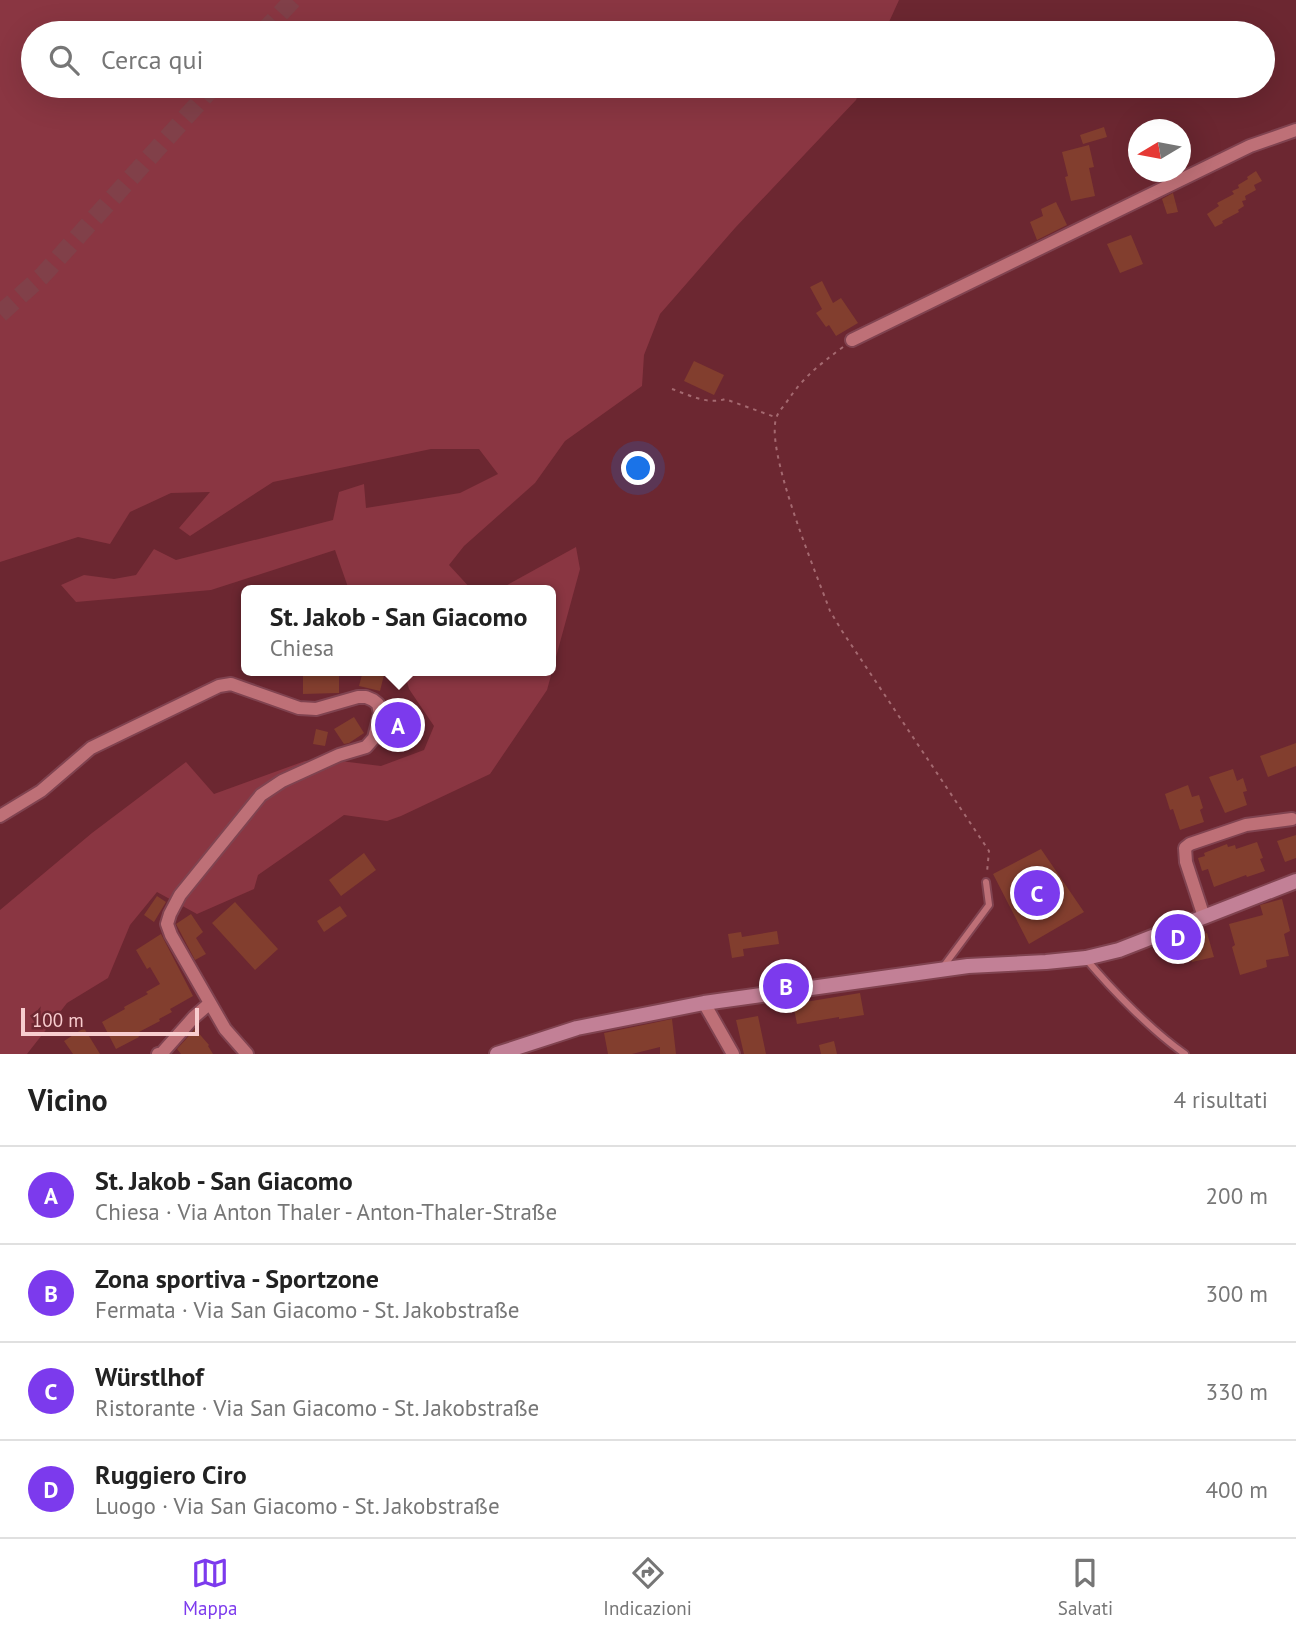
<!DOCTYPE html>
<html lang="it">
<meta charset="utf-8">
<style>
:root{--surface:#fff;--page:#f6f6f6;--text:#222;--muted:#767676;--line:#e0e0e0;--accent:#7c3aed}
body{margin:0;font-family:"PT Sans",sans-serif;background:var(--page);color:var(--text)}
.compass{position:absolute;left:1128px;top:119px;width:63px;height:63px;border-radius:50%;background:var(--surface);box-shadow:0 7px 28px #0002;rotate:260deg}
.scale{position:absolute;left:21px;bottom:18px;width:178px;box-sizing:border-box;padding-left:7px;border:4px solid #f8cdcf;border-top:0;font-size:19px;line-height:24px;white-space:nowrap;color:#f8cdcf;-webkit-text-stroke:5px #6c2731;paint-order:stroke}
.you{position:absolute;left:639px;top:469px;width:24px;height:24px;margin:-18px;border:5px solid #fff;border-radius:50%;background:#1a73e8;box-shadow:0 0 0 10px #1a73e833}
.badge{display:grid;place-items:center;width:46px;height:46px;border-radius:50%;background:var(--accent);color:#fff;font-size:23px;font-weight:700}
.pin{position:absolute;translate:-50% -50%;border:4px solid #fff;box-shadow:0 2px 7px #0006}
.popup{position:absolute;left:241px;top:585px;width:315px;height:91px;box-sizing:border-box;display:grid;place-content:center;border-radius:10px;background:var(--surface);filter:drop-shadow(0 2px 5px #0005);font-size:23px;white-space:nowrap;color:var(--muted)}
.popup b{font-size:26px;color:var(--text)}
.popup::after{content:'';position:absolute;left:50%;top:100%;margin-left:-14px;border:14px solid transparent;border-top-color:var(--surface)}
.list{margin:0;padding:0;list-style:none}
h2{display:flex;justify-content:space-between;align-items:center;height:91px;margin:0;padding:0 28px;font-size:30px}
h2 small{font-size:23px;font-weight:400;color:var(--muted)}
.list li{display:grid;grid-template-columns:46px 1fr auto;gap:21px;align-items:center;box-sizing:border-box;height:98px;padding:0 28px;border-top:2px solid var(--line)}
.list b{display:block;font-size:26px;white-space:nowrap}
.list p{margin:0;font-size:23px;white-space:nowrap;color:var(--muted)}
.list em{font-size:23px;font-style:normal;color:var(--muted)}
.icon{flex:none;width:38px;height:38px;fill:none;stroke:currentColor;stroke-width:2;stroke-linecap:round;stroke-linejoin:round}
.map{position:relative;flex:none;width:1296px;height:1054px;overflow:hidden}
.search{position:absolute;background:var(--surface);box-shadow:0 7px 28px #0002;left:21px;right:21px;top:21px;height:77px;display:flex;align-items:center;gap:18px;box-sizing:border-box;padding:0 24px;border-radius:38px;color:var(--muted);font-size:26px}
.sheet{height:483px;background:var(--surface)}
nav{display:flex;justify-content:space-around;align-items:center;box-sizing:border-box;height:98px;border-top:2px solid var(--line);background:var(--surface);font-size:19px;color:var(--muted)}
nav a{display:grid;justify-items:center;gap:4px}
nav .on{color:var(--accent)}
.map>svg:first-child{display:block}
</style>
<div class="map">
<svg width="1296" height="1054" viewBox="0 0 1296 1054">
<rect width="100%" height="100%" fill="#6c2731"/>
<path fill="#8a3642" d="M0,0H899L884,33H33V86H862L856,100L735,228L660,314L644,355L642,386L565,441L535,483L464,546L449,565L472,590H349L335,550L211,590L76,602L61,585L84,575L114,579L136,575L154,549L176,560L333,520L339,492L364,484L366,508L460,493L498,474L479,449H431L273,482L190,536L179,528L210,492L171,493L130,512L110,544L78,537L0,562Z
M576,547L580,569L547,690L490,774L401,816L387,821L344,815L258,875L254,889L197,914L157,892L130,925L108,978L67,1003L27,1054H0V910L92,833L186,762L214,794L305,761L324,759L381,766L424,750L434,726L409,689L404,671H550V590H498Z"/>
<path fill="#823e2e" d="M1104,127L1107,137L1083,144L1080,135Z
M1089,145L1094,167L1089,168L1095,196L1071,201L1065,177L1068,176L1062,152Z
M1256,171L1262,181L1254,185L1256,190L1245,196L1246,200L1242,201L1244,206L1238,210L1239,212L1222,221L1223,223L1215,227L1207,214L1219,206L1217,203L1234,194L1232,191L1239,188L1238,185L1248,179L1247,177Z
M1173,193L1178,212L1167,214L1162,199Z
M1056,202L1067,225L1037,240L1030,222L1043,216L1041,209Z
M1131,235L1143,264L1120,273L1107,244Z
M822,281L833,303L841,298L858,323L836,336L829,325L826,327L816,313L822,309L810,287Z
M694,361L724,375L714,395L684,381Z
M303,671H339V693L303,694Z
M363,671H385L380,691L359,686Z
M394,706L403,708L415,734L396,744L392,735L388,737L385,730L388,724V710Z
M354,717L364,733L349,743L344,744L334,729Z
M316,729L328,732L325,746L313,744Z
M1296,743V766L1268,777L1260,756Z
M1233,769L1237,781L1243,778L1247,791L1243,792L1247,805L1225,813L1209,777Z
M1188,785L1192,797L1199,795L1203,808L1200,810L1204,822L1180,830L1173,809L1170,810L1165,794Z
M1296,835V858L1285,862L1277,841Z
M1257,842L1263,858L1260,859L1265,871L1247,877L1246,875L1214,887L1208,869L1202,871L1198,858L1205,856L1204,853L1227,844L1228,847L1235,845L1236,849Z
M1041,849L1084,912L1029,944L993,874Z
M364,853L376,870L341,896L329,880Z
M157,896L166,902L154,922L144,915Z
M1282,899L1290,931L1284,934L1289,956L1266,960L1267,967L1240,975L1232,947L1235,945L1229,924L1263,915L1260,905Z
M235,902L278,949L255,970L212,923Z
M340,906L347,916L324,932L317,921Z
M191,914L203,932L196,938L206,954L195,960L176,924Z
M777,931L779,944L743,949L744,956L732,958L728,934L741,932L742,937Z
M1207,933L1214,957L1192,962L1185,939Z
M161,934L193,996L170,1009L172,1012L159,1019L160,1021L137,1033L139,1037L116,1049L102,1022L125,1009L124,1007L148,994L146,992L160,984L150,967L147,969L136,950Z
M860,993L864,1015L839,1019V1017L797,1024L793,1004Z
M758,1016L766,1054H744L736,1020Z
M672,1019L676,1054H660V1047L632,1054H608L604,1033Z
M84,1028L100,1054H73L64,1041Z
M195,1029L209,1045L208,1046L213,1054H181L177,1049Z
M834,1041L837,1054H821L819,1045Z"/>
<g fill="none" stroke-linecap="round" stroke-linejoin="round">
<path stroke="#814049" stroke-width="18" stroke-dasharray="18 9" stroke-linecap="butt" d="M262,33L293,0
M0,314L42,276L214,86"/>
<g stroke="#804350" stroke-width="10">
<path id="lane" d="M1086,959C1112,990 1152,1031 1185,1054
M943,967L989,905L986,882"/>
</g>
<g stroke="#804350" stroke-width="16">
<path id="street" d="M852,340L1250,146L1296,130
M0,816L41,791L91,748L219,686L231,684L299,708L316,709L358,697H366L373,700L378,704L380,714L374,738L366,747L339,755L282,781L261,795L180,895L170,914L167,924L171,935L225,1029L247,1054
M1204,917L1186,862L1185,848L1190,844L1246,825L1292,819
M704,1003L733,1054
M158,1054L162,1053L194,1017L210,1003"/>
</g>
<g stroke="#804350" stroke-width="18">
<path id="secondary" d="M497,1054L577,1028L704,1003L968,966L1046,962L1086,958L1119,950L1296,881"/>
</g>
<path stroke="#a46970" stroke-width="2" stroke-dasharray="3.5 5" stroke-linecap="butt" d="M843,347C819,365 803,377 786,403C783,407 779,411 777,416C763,447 817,575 830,611L842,631L989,851L987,872
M672,389C689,395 708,405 725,399L775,417"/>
<use href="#lane" stroke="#be7077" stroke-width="6"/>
<use href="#street" stroke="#be7077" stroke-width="12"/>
<use href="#secondary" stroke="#c28096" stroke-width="14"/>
</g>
</svg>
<svg class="compass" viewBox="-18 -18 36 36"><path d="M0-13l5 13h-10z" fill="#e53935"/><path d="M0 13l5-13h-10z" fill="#767676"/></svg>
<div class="scale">100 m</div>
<div class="you"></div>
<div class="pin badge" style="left:398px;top:725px">A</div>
<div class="popup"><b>St. Jakob - San Giacomo</b>Chiesa</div>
<div class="pin badge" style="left:786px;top:986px">B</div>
<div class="pin badge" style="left:1037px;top:893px">C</div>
<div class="pin badge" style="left:1178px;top:937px">D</div>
<div class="search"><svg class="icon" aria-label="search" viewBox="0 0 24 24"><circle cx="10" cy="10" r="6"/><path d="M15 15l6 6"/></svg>Cerca qui</div>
</div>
<section class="sheet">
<h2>Vicino<small>4 risultati</small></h2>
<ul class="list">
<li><span class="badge">A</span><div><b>St. Jakob - San Giacomo</b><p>Chiesa · Via Anton Thaler - Anton-Thaler-Straße</p></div><em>200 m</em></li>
<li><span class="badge">B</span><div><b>Zona sportiva - Sportzone</b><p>Fermata · Via San Giacomo - St. Jakobstraße</p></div><em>300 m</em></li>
<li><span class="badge">C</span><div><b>Würstlhof</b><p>Ristorante · Via San Giacomo - St. Jakobstraße</p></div><em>330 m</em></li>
<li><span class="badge">D</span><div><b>Ruggiero Ciro</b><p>Luogo · Via San Giacomo - St. Jakobstraße</p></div><em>400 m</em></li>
</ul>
</section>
<nav>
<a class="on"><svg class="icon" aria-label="map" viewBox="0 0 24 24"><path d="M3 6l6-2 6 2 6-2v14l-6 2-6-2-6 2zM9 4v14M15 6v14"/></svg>Mappa</a>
<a><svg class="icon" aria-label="directions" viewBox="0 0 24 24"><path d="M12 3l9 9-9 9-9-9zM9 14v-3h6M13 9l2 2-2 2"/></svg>Indicazioni</a>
<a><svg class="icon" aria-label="saved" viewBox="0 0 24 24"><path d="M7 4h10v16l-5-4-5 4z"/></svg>Salvati</a>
</nav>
